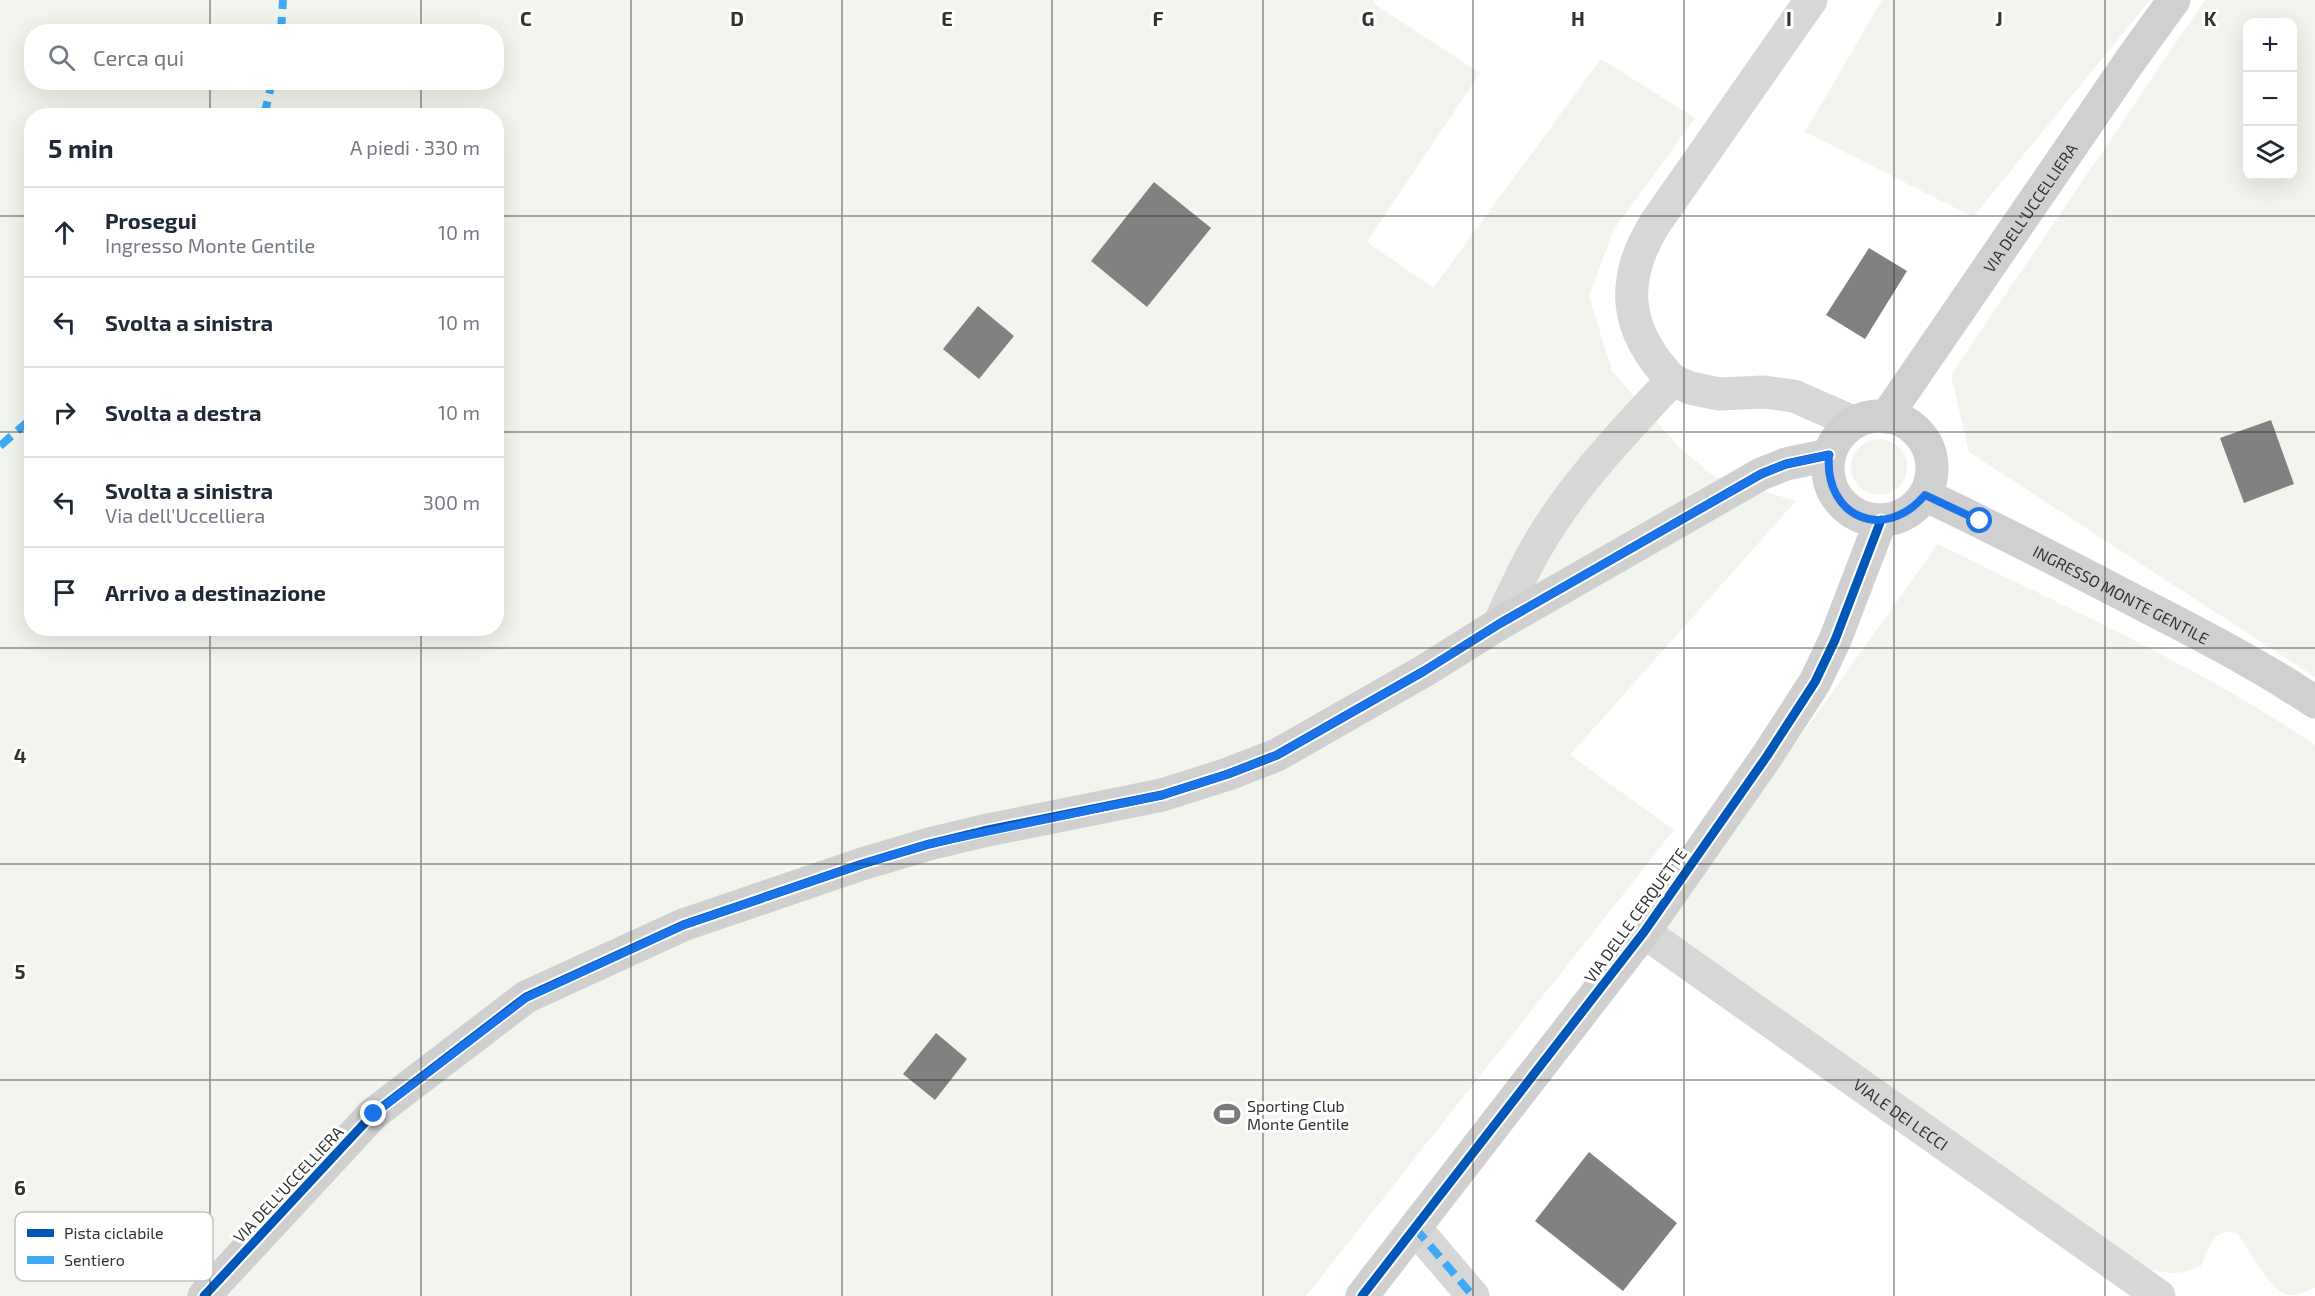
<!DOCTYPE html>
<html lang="it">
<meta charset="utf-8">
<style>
:root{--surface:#fff;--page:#f6f6f7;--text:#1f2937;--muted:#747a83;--line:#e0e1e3}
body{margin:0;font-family:"Exo 2",sans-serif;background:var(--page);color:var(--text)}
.controls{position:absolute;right:18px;top:18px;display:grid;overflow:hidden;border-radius:12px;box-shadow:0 6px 24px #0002}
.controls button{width:54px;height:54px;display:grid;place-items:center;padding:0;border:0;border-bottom:2px solid var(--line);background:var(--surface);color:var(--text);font:30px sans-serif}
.stop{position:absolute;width:18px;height:18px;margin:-14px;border:4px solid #1a73e8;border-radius:50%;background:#fff}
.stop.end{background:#1a73e8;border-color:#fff;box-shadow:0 2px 6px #0008}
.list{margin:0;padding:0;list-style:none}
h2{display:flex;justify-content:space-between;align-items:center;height:78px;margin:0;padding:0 24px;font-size:26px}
h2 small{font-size:20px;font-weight:400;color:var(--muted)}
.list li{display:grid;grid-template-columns:39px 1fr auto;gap:18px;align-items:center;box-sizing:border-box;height:90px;padding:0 24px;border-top:2px solid var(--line)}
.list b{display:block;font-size:22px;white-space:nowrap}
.list p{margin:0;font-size:20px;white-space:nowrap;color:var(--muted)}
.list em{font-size:20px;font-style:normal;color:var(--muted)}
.icon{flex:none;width:33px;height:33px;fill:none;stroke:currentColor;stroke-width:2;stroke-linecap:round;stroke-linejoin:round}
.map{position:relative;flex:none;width:2315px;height:1296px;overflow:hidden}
.search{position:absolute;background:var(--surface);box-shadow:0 6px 24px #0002;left:24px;top:24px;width:480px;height:66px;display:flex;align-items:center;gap:15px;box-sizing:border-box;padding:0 21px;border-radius:24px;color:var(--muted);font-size:22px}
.panel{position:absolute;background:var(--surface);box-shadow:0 6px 24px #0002;left:24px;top:108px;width:480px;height:528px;border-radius:24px}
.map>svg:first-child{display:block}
</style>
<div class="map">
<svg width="2315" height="1296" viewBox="0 0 2315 1296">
<rect width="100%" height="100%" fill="#fff"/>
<path fill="#f1f5ed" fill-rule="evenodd" d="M0,0H1373L1377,6L1480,73L1367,242L1433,288L1601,59L1695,118L1613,231L1589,296L1612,371L1680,448L1715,477L1796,501L1570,755L1674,830L1306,1296H0ZM32,32H496V82H32ZM32,116H496V628H32Z
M1882,0H2150L1973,217L1805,132Z
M2205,0H2315V677L1969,452L1951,375ZM2248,22H2292V176H2248ZM2271,420L2294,484L2244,503Z
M1851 467a28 28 0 1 1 56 0a28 28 0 1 1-56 0Z
M1938,544C2065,607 2197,665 2315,745V1288C2307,1291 2297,1296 2288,1295C2270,1290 2248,1250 2238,1234C2214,1225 2209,1248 2201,1266C2178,1277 2165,1273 2140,1267L1663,929Z"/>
<path fill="#818181" d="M1154,182L1211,228L1147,307L1091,261Z
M1869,248L1907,271L1865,339L1826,315Z
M978,306L1014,336L979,379L943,349Z
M2271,420L2294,484L2244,503L2220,438Z
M936,1033L967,1059L935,1100L903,1074Z
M1589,1152L1677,1223L1623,1291L1535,1221Z"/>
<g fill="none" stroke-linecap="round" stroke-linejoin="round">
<g stroke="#d7d7d7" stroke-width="33">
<path d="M1672,380L1690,388L1719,394L1764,392L1794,396L1853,422"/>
<path d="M1499,624C1511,598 1523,570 1538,545C1574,483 1624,432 1672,380C1624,330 1619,280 1656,222L1811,0"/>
<path id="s1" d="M1644,932L2159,1296"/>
<path d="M1415,1228L1473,1296"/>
</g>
<g stroke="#d0d0d0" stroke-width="33">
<circle cx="1880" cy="468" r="52"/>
<path id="s2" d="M1886,417L2132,58L2174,0"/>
<path id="s3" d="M1925,495C1990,526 2053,558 2116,591C2184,626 2252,660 2315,702"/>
<path d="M204,1296L373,1114L526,997L683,925L862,864L929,844L983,831L1162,795L1228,774L1277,755L1424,671L1499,624L1761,474L1786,464L1829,455"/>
<path d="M1362,1296L1644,932L1767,756L1815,682L1835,640L1881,520"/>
</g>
<path stroke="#3fa9f5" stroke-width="8" stroke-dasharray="15 8" stroke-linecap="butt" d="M281,32L283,0
M264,116L272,82
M0,446L32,418
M1415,1228L1473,1296"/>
<g stroke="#fff" stroke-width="13">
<path id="cycleway" d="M204,1296L373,1114L526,997L683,925L862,864L929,844L983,831L1162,795L1228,774L1277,755L1424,671L1499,624L1761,474L1786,464L1829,455
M1362,1296L1644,932L1767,756L1815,682L1835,640L1881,520"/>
</g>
<use href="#cycleway" stroke="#0057b8" stroke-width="9"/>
</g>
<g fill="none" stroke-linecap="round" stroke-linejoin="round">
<path stroke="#1a73e8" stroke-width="8" d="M374,1114L526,998L684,925L862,864L929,844L1162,795L1228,774L1277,755L1424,671L1499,624L1761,474L1786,464L1829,455C1824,517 1884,543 1925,495L1980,521"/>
</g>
<path fill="none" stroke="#333" stroke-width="1.5" stroke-opacity="0.55" d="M210,0V32M421,0V32M631,0V1296M842,0V1296M1052,0V1296M1263,0V1296M1473,0V1296M1684,0V1296M1894,0V1296M2105,0V1296M210,82V116M421,82V116M0,216H32M496,216H2315M0,432H32M496,432H2315M210,628V1296M421,628V1296M0,648H2315M0,864H2315M0,1080H2315"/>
<defs>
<g id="stadium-bare" transform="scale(2.07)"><path d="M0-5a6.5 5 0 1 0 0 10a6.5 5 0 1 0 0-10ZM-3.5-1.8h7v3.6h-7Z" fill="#7a7a7a" stroke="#fff" stroke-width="2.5" paint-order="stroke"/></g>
</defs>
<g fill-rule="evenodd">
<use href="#stadium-bare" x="1227" y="1114"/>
</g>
<g text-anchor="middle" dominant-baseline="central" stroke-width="6" stroke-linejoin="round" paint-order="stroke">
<g font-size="16" fill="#333" stroke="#fff">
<text stroke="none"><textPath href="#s2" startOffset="254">VIA DELL'UCCELLIERA</textPath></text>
<text stroke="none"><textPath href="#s3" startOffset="220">INGRESSO MONTE GENTILE</textPath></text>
<text transform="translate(1635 915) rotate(-54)">VIA DELLE CERQUETTE</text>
<text stroke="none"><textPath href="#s1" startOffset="315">VIALE DEI LECCI</textPath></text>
<text transform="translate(288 1184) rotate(-47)">VIA DELL'UCCELLIERA</text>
</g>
<g font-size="16" fill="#333" stroke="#fff" text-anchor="start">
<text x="1247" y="1105">Sporting Club<tspan x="1247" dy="18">Monte Gentile</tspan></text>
</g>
</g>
<rect x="15" y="1212" width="198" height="69" rx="9" fill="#fff" stroke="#c2c2c2" stroke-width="1.5"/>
<rect x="27" y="1229" width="27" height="8" fill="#0057b8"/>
<rect x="27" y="1256" width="27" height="8" fill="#3fa9f5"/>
<g font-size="16" fill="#333">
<text x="64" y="1239">Pista ciclabile</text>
<text x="64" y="1266">Sentiero</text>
</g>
<g font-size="20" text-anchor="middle" font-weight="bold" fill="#333" stroke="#fff" stroke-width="6" stroke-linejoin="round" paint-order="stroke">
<text x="526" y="26">C</text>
<text x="737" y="26">D</text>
<text x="947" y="26">E</text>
<text x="1158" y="26">F</text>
<text x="1368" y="26">G</text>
<text x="1578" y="26">H</text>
<text x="1789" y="26">I</text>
<text x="1999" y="26">J</text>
<text x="2210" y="26">K</text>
<text x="20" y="763">4</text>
<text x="20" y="979">5</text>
<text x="20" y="1195">6</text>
</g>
</svg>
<div class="controls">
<button>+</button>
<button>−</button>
<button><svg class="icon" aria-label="layers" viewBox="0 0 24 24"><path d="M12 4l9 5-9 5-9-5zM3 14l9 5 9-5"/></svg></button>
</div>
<div class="stop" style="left:1980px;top:521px"></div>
<div class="stop end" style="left:374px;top:1114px"></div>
<div class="search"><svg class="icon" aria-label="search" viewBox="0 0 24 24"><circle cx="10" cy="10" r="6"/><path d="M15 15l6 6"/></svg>Cerca qui</div>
<section class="panel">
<h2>5 min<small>A piedi · 330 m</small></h2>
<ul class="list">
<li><svg class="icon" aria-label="ahead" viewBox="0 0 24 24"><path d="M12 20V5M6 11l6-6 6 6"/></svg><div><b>Prosegui</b><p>Ingresso Monte Gentile</p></div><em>10 m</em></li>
<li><svg class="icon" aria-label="left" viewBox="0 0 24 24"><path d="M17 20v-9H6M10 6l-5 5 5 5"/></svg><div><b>Svolta a sinistra</b></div><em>10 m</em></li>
<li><svg class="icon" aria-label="right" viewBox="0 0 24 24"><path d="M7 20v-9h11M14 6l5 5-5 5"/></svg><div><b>Svolta a destra</b></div><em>10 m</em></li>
<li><svg class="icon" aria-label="left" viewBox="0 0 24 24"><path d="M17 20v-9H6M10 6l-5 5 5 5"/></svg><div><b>Svolta a sinistra</b><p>Via dell'Uccelliera</p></div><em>300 m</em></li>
<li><svg class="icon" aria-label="arrive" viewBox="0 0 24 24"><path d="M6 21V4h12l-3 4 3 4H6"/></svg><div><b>Arrivo a destinazione</b></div></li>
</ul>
</section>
</div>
